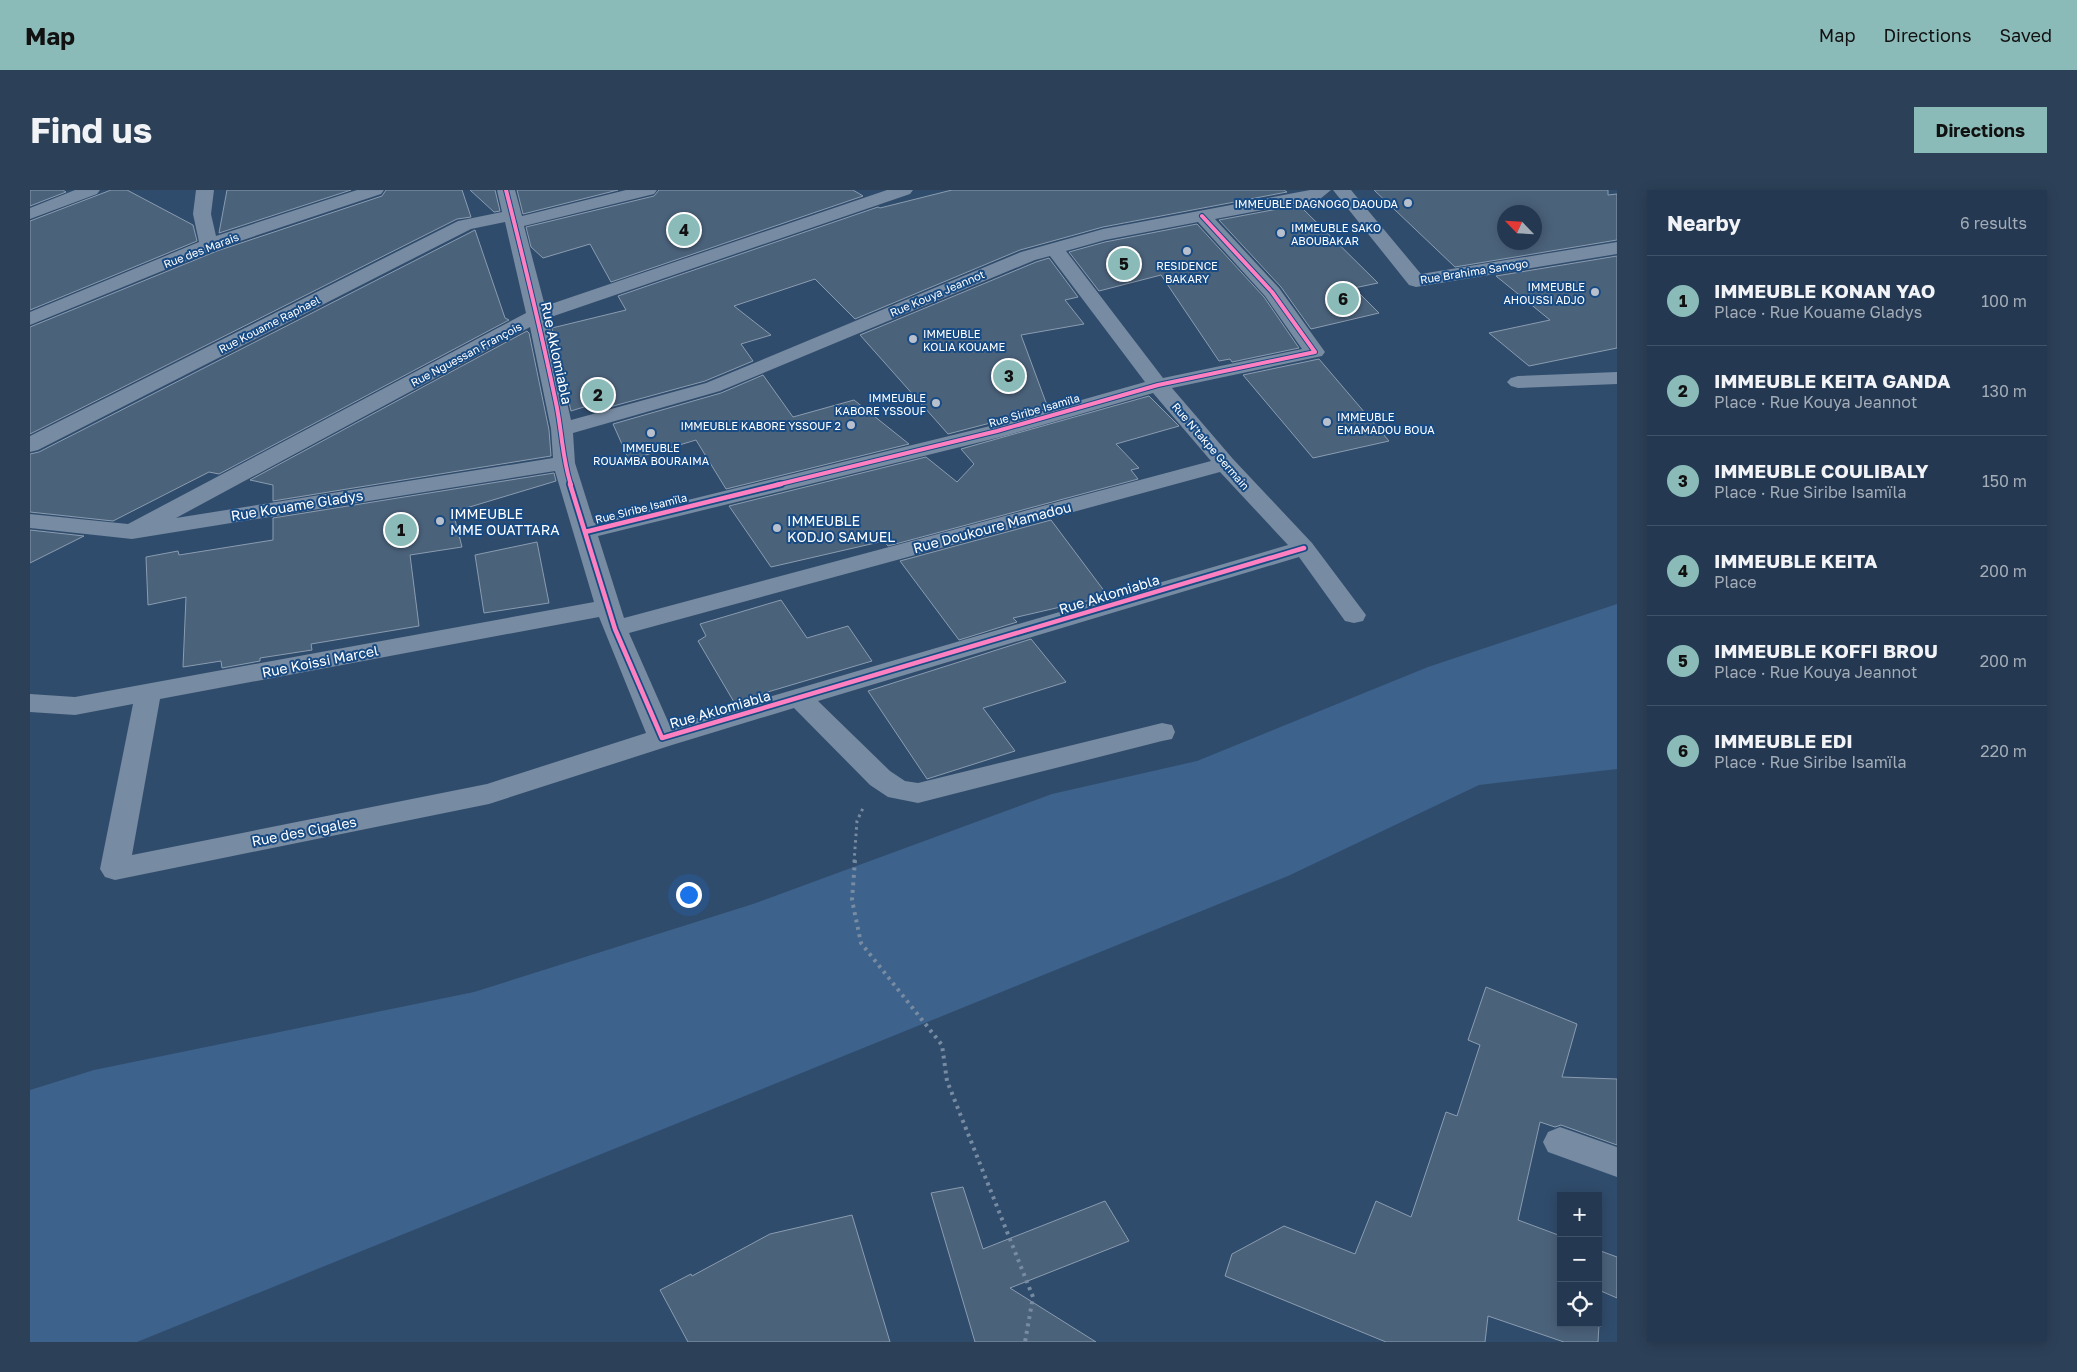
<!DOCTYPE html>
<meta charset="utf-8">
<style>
:root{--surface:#243951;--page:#2c4058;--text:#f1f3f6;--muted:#a3acb7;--line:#415368;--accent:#8bbbb9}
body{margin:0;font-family:"Golos Text",sans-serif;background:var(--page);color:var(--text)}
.controls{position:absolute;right:15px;bottom:15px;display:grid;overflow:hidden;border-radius:0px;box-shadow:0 2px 12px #0003}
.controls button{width:45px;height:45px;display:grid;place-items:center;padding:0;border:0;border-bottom:1px solid var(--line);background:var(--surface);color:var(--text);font:25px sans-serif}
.compass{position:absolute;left:1467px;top:15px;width:45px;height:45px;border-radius:50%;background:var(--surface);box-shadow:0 2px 12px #0003;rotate:295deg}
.you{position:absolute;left:658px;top:704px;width:18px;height:18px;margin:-12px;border:4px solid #fff;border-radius:50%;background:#1a73e8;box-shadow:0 0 0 8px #1a73e833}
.badge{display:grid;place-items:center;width:32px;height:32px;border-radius:50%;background:var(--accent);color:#111;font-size:16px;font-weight:700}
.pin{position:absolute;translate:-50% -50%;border:2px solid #fff;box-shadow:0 1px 5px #0006}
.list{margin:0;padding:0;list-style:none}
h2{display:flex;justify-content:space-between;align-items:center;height:65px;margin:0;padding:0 20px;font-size:21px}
h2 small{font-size:16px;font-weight:400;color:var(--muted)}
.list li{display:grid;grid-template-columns:32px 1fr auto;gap:15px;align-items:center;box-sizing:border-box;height:90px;padding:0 20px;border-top:1px solid var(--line)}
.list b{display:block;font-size:19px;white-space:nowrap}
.list p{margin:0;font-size:16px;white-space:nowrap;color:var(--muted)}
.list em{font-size:16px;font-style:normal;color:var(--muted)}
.icon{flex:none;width:28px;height:28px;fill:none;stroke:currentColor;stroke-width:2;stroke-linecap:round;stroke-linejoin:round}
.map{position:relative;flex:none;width:1587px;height:1152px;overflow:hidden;border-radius:0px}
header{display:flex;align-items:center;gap:30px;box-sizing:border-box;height:70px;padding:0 25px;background:var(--accent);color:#111}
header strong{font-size:24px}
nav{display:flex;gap:28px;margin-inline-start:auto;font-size:18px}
.intro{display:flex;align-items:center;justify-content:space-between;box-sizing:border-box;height:120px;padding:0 30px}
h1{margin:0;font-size:35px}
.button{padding:12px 22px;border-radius:0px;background:var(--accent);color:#111;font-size:18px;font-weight:700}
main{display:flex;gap:30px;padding:0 30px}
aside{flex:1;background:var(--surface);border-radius:0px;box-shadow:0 2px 12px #0003}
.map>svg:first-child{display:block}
</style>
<header>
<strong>Map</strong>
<nav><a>Map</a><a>Directions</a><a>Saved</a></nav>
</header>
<div class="intro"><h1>Find us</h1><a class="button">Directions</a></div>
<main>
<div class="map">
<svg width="1587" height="1152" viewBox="0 0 1587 1152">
<rect width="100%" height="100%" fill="#304c6c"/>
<path fill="#3d628b" d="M1587,414V579L1449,595L1258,686L107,1152H0V900L64,880L444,802L723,714L1022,604L1167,571L1398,477Z"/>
<path fill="#4b627b" stroke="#8a9cb0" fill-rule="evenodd" d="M0,0H33L36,2L0,16Z
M81,0H97L163,35L167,51L0,120V31Z
M197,0H321L189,43Z
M356,0H432L441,27L427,29L0,244V137L187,61L352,6Z
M440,0H465L470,21L464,22Z
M487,0H588L493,24Z
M629,0H823L833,6L581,92L560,54L513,68L501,57L496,37L624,6Z
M922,0H1254L1257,2L1073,37L990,60L825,129L785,89L704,116L741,145L711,154L723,171L675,191L576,218L573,211L541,221L522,138L596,120L588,106L848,17L850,18Z
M1344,0H1578V5L1587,4V50L1425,77ZM1474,22H1504V52H1474Z
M1269,15L1348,93L1324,98L1349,123L1281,139L1251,97L1189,30Z
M1167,34L1234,107L1269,158L1202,172L1200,169L1189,171L1131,85L1069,101L1039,62L1075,52Z
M445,40L475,128L479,130L189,284L179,282L83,331L0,322V264L9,262Z
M1587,66V158L1499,176L1459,143L1520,130L1466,86Z
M1019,68L1048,107L1035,110L1054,134L991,145L1018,218L918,244L830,145L1006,72Z
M497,141L499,143L519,240L521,266L243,311V295L220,290Z
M1289,169L1359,251L1283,268L1213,185Z
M733,185L763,227L824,210L879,254L696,299L666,250L599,270L583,234L691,203Z
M1119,206L1149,236L1086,254L1109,278L1101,280L1108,289L858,356L854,351L741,377L699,316L896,267L927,292L944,274L931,259Z
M524,283L526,291L423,322L432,357L380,365L389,436L281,454L282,460L230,468V471L192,478L191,471L153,477L156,407L118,415L116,367L148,361L149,365L243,350V328Z
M1021,330L1078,406L983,428L987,432L929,450L870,371Z
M0,340L54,346L0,373Z
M507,352L519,413L454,423L445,365Z
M751,410L777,448L818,436L842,471L704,512L668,451L676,446L670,434Z
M1001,449L1036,492L953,518L985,561L897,589L838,501Z
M1456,797L1547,834L1532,887L1587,889V955L1531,935L1525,937L1510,932L1488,1030L1531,1046V1133H1568V1060L1587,1067V1108L1571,1101L1568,1152H1534L1458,1126L1455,1152H1356L1195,1086L1202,1064L1254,1036L1325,1064L1346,1011L1381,1027L1416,922L1427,926L1450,855L1438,850Z
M933,997L953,1059L1075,1011L1099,1051L980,1098L1066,1152H945L901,1003Z
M822,1025L860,1152H658L630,1100L661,1084L662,1086L740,1044Z"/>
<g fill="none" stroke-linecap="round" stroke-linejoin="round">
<path stroke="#778ba2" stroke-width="3" stroke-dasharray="2.5 4" stroke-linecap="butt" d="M824,672L827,631L833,618"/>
<path stroke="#778ba2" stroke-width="4" stroke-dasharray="3 4.5" stroke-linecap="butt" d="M825,670L822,710L831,753L912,855L917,891L1003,1107L995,1152"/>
<path fill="#778ba2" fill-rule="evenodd" d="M45,0H70L67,4L0,29V18Z
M166,0H184L181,24L186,46L327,0H354L351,4L186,59L0,135V122L169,52L163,24Z
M467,0H485L492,26L596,0H627L624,4L494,36L515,116L857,0H883L880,4L518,128L541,230L676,193L991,62L1073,39L1280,0H1301L1290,9L1185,29L1249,98L1295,162L1292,166L1142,198L1203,269L1282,353L1336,425L1333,431L1324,433L1315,431L1269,367L788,511L860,581L875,591L888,593L1132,533L1142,535L1145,542L1142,549L1132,551L888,613L858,607L840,595L764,518L642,555L459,614L85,690L75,687L70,679L103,514L45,525L0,522V504L45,507L564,412L525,281L102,349L0,338V324L98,334L496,123L475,32L441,39L8,260L0,262V246L428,31L472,22ZM1168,32L1235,106L1272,159L1133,188L1036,61L1075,50ZM1020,66L1115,192L960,236L564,333L545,273L543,243L690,201L1005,70ZM500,137L521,239L523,268L146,328ZM1123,203L1181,271L594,428L568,346L975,246ZM1190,282L1258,355L640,536L599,443ZM569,427L616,543L457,594L102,665L130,509Z
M1303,0H1321L1391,84L1587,52V64L1386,97L1379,95Z
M1587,182V194L1488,198L1481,196L1477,192L1481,188L1488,186Z
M1530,937L1587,957V987L1518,962L1513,952L1518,942Z"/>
<g stroke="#184b84" stroke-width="6">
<path id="cycleway-far1" d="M476,0C494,71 511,141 526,213C532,241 532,268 541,295
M746,295L967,241L1128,195L1285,162L1242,102L1172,26"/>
</g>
<g stroke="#184b84" stroke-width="8">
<path id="cycleway" d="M540,294L585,439L632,548L1274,358
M555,342L751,294"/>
</g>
<use href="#cycleway-far1" stroke="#ff80c0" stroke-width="4"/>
<use href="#cycleway" stroke="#ff80c0" stroke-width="4.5"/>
</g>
<g fill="#b7c0cc" stroke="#184b84" stroke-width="2">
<circle cx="1378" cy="13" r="5"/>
<circle cx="1251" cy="43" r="5"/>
<circle cx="1157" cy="61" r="5"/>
<circle cx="1565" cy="102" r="5"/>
<circle cx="883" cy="149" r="5"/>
<circle cx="906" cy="213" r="5"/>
<circle cx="1297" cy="232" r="5"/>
<circle cx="821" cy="235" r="5"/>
<circle cx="621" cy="243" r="5"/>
<circle cx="410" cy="331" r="5"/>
<circle cx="747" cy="338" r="5"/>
</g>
<g text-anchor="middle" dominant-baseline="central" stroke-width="4" stroke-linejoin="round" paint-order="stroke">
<g font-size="11" fill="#fff" stroke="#184b84" text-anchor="end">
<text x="1368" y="13">IMMEUBLE DAGNOGO DAOUDA</text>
<text x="1261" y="37" text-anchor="start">IMMEUBLE SAKO<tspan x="1261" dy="13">ABOUBAKAR</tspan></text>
<text x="1157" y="75" text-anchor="middle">RESIDENCE<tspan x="1157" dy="13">BAKARY</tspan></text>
<text x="1555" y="96">IMMEUBLE<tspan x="1555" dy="13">AHOUSSI ADJO</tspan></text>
<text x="893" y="143" text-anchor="start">IMMEUBLE<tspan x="893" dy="13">KOLIA KOUAME</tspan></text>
<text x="896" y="207">IMMEUBLE<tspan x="896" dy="13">KABORE YSSOUF</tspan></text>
<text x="1307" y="226" text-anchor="start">IMMEUBLE<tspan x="1307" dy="13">EMAMADOU BOUA</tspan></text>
<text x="811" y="235">IMMEUBLE KABORE YSSOUF 2</text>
<text x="621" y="257" text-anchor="middle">IMMEUBLE<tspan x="621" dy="13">ROUAMBA BOURAIMA</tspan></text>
</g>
<g font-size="11" fill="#fff" stroke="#184b84">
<text transform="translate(171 60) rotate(-21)">Rue des Marais</text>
<text transform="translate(1444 81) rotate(-9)">Rue Brahima Sanogo</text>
<text transform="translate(907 103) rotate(-23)">Rue Kouya Jeannot</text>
<text transform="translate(239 134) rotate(-27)">Rue Kouame Raphael</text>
<text transform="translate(436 164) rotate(-28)">Rue Nguessan François</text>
<text transform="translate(1004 220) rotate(-16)">Rue Siribe Isamïla</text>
<text transform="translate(1181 256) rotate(49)">Rue N'takpe Germain</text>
<text transform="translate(611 318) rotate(-14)">Rue Siribe Isamïla</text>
</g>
<g font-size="14" fill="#fff" stroke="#184b84">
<text transform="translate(527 163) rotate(78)">Rue Aklomiabla</text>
<text transform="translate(267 315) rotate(-9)">Rue Kouame Gladys</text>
<text transform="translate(962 337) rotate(-15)">Rue Doukoure Mamadou</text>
<text transform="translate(1079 404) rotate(-17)">Rue Aklomiabla</text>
<text transform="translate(290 471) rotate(-11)">Rue Koissi Marcel</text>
<text transform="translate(690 519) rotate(-16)">Rue Aklomiabla</text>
<text transform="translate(274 641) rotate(-11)">Rue des Cigales</text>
</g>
<g font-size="14" fill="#fff" stroke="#184b84" text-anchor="start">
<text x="420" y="323">IMMEUBLE<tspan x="420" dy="16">MME OUATTARA</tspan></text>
<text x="757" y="330">IMMEUBLE<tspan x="757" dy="16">KODJO SAMUEL</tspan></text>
</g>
</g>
</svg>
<div class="controls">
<button>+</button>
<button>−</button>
<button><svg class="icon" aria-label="locate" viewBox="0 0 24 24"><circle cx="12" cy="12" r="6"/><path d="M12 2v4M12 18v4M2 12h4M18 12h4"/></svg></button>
</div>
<svg class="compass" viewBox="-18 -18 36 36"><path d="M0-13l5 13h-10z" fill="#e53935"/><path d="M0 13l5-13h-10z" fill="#a3acb7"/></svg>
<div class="you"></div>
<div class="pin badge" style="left:371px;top:340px">1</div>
<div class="pin badge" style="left:568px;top:205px">2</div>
<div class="pin badge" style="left:979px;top:186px">3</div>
<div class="pin badge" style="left:654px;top:40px">4</div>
<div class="pin badge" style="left:1094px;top:74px">5</div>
<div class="pin badge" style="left:1313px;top:109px">6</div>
</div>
<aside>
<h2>Nearby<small>6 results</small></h2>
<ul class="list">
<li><span class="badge">1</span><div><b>IMMEUBLE KONAN YAO</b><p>Place · Rue Kouame Gladys</p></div><em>100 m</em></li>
<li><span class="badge">2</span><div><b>IMMEUBLE KEITA GANDA</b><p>Place · Rue Kouya Jeannot</p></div><em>130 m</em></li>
<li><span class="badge">3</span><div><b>IMMEUBLE COULIBALY</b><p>Place · Rue Siribe Isamïla</p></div><em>150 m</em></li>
<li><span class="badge">4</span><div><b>IMMEUBLE KEITA</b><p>Place</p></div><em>200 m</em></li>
<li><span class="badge">5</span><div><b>IMMEUBLE KOFFI BROU</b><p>Place · Rue Kouya Jeannot</p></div><em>200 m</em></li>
<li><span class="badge">6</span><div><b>IMMEUBLE EDI</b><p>Place · Rue Siribe Isamïla</p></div><em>220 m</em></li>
</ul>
</aside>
</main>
